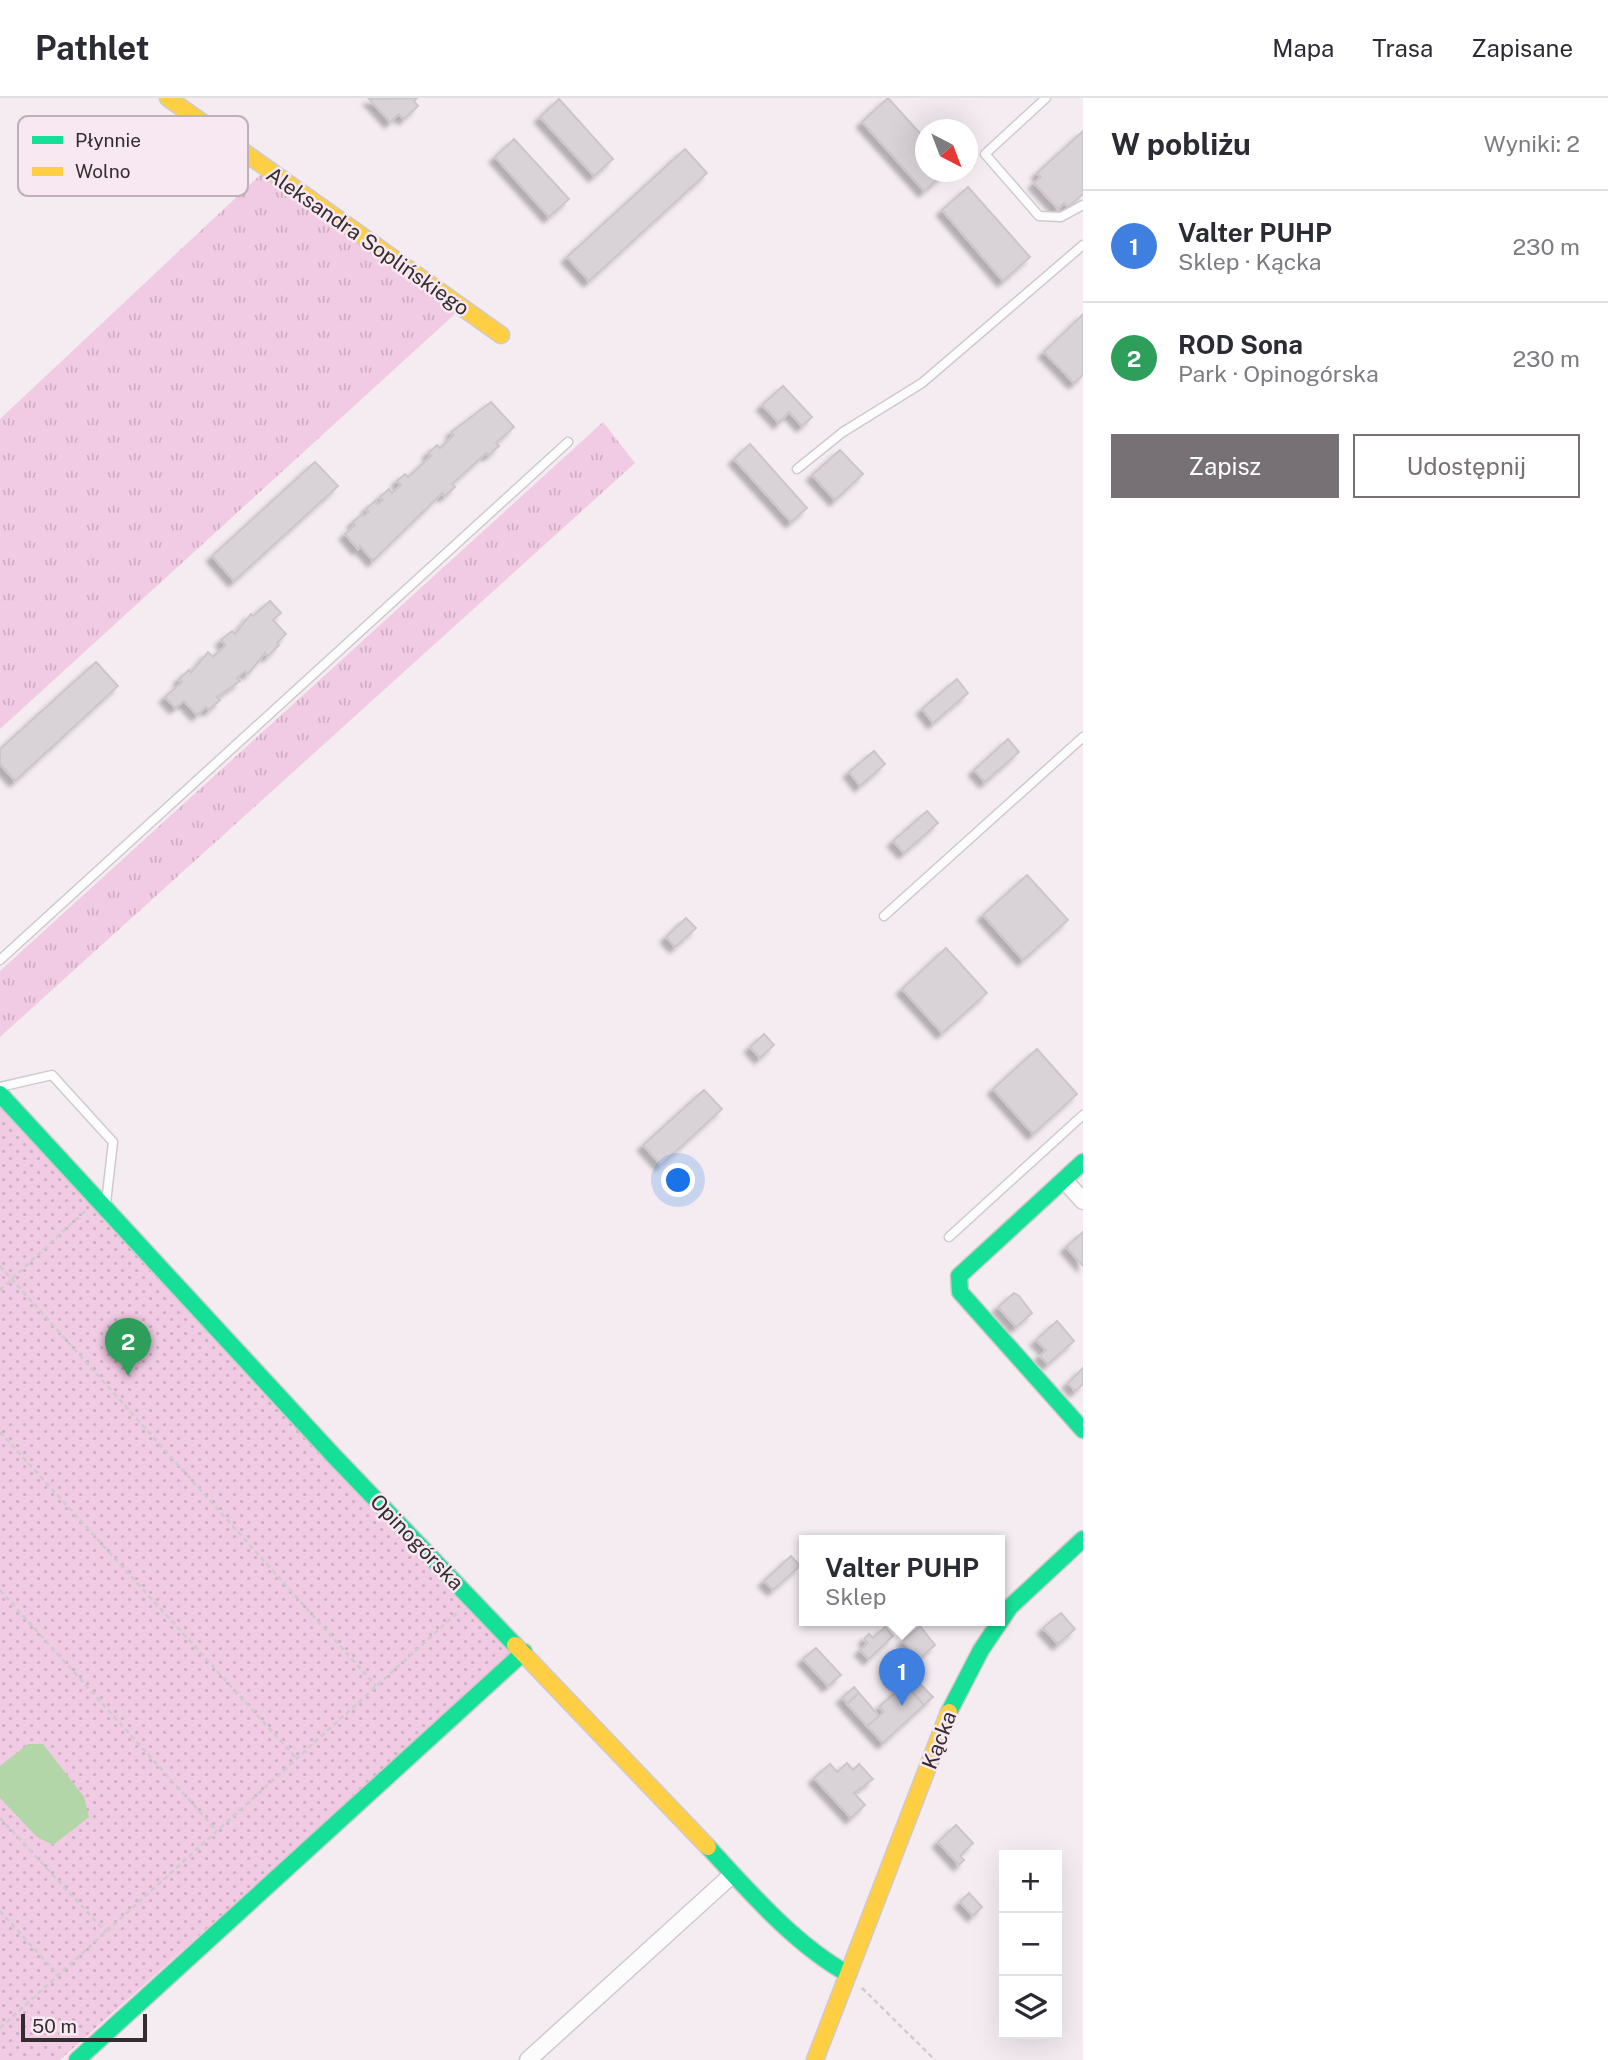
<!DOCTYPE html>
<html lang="pl">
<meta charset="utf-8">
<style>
:root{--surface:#fff;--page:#f2f2f3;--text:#2b2b33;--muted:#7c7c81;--line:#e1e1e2;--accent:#777074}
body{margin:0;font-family:"Public Sans",sans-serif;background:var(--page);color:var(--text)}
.controls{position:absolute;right:21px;bottom:21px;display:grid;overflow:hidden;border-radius:0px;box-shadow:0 7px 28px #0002}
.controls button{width:63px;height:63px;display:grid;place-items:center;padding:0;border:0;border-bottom:2px solid var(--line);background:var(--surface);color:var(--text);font:35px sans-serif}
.compass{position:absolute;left:915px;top:21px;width:63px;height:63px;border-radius:50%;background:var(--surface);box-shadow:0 7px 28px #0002;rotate:138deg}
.scale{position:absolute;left:21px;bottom:18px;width:126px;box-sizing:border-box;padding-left:7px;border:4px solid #332d30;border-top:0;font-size:19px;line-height:24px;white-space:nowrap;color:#332d30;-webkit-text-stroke:5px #f8e8f2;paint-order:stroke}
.you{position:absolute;left:679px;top:1083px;width:24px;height:24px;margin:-18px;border:5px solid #fff;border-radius:50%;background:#1a73e8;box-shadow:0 0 0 10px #1a73e833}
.badge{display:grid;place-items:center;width:46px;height:46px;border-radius:50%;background:var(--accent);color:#fff;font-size:23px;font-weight:700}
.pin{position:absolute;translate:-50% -58px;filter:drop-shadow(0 2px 4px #0008)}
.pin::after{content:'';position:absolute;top:37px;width:24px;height:21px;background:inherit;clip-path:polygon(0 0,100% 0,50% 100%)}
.popup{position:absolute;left:799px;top:1437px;width:206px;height:91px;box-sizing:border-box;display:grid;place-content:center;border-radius:0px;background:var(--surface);filter:drop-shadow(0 2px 5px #0005);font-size:23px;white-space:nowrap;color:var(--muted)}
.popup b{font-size:26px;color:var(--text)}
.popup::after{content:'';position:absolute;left:50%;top:100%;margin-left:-14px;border:14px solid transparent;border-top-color:var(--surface)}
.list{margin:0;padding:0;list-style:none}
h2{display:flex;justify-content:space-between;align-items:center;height:91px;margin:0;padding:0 28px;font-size:30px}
h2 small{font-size:23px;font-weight:400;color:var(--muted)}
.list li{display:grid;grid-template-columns:46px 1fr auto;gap:21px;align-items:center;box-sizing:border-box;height:112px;padding:0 28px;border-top:2px solid var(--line)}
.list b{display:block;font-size:26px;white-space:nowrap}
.list p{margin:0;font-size:23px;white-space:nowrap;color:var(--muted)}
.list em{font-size:23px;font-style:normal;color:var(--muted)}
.actions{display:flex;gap:14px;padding:21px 28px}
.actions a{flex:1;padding:16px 0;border:2px solid var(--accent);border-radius:0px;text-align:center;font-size:24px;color:var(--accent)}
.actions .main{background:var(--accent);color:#fff}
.icon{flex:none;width:38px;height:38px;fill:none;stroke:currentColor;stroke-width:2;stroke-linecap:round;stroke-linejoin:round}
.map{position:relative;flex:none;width:1083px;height:1962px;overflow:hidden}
header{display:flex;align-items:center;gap:42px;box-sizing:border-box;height:98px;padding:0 35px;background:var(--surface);border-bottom:2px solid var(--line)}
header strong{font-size:33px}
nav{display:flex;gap:38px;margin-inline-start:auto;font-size:24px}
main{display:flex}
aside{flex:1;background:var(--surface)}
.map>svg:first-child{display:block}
</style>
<header>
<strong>Pathlet</strong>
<nav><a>Mapa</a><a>Trasa</a><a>Zapisane</a></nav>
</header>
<main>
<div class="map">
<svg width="1083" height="1962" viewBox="0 0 1083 1962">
<defs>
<pattern id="grass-tufts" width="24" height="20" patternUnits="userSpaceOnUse" patternTransform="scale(1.75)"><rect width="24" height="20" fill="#f1cae3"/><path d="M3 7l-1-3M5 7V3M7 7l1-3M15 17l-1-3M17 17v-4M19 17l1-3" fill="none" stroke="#cfaec3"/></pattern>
<pattern id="garden-dots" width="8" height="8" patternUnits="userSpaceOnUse" patternTransform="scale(1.75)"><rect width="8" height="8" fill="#f1cae3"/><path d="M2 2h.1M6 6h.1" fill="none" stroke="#cfaec3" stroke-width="1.8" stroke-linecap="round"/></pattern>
<filter id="shadow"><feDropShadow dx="-5.5" dy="5.5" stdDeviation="2" flood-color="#0004"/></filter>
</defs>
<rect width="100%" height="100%" fill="#f4ecf1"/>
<path fill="url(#grass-tufts)" d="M260,77L456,215L0,631V321Z
M603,324L635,365L0,939V873Z"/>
<path fill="url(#garden-dots)" d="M0,998L512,1557L60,1962H0Z"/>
<path fill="#b2d6a8" d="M28,1646H43L84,1699L89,1719L53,1747L37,1739L0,1700V1668Z"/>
<path fill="#d9d3d7" stroke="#ccc6ca" stroke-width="2" filter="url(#shadow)" d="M417,0L414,3L418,8L404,21L399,16L390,24L369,1Z
M888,0L926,42V74H946L924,93L862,24Z
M559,1L613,61L594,78L540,19Z
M1083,33V96L1068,109L1064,105L1058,111L1034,85L1041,79L1037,75Z
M514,41L569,101L549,119L495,59Z
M685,51L707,75L589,183L567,159Z
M968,89L1030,159L1003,183L942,112Z
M1083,216V277L1074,285L1044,254Z
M783,288L812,319L802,328L789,314L779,325L762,307Z
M491,304L514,329L496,345L499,348L489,357L486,355L452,386L455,389L445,398L442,395L373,463L360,448L358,451L345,436L355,427L353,424L362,416L364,418L369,414L366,411L375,403L378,406L383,402L380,399L389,391L392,395L401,387L397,383L405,376L408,379L431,358L428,355L437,347L440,350L454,337L451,334Z
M750,346L807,410L791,424L734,361Z
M840,352L863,376L835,402L812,377Z
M315,364L338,388L234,483L212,458Z
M270,503L281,515L273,522L286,536L277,545L279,547L268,558L265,555L248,576L245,573L237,580L240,583L217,599L220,602L209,612L206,609L197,617L184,603L175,610L165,599L182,584L179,581L189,572L191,575L208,554L213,559L226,547L221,542L232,533L235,536L251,516L253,518Z
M96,564L118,588L15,683L0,666V651Z
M957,581L968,595L933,625L922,611Z
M1008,641L1019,654L985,684L974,672Z
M874,653L885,666L860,688L849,674Z
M927,713L938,725L904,755L893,743Z
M1027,777L1068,822L1023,862L983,817Z
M686,820L696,830L675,849L666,839Z
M946,850L987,895L942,935L902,891Z
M764,936L774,947L760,960L750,949Z
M1037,951L1077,996L1033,1036L993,991Z
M704,992L722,1011L661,1067L643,1047Z
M1083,1134V1168L1066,1149Z
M1014,1195L1019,1198L1032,1215L1016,1229L998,1209Z
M1057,1223L1074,1243L1048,1266L1040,1258L1046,1252L1036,1242Z
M1083,1270V1286L1075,1293L1068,1285Z
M791,1458L800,1468L773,1492L764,1483Z
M1061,1515L1075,1531L1058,1546L1043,1530Z
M920,1528L935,1547L919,1561L903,1543Z
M885,1529L893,1538L869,1561L860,1552L868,1545L864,1541L869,1536L873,1540Z
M816,1550L841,1577L828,1588L803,1561Z
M905,1586H920L933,1599L924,1607Z
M905,1586L924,1607L883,1645L867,1628L884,1614L879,1609Z
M854,1589L859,1595L847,1605L842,1600Z
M859,1595L879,1618L867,1628L847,1606Z
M847,1665L853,1672L859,1666L873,1681L854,1695L865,1707L851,1720L814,1680L830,1666L837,1674Z
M956,1727L973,1745L960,1758L964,1762L959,1767L938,1744Z
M969,1795L982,1809L973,1818L960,1804Z"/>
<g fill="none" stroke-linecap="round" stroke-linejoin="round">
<g stroke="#d0c9cd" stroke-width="11">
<path id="lane" d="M1046,0L985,56L1039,118L1061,119L1083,107
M797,371L843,334L922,285L1083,147
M884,818L1083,639
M0,862L568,344
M0,989L52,977L113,1044L106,1105
M949,1139L1083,1017"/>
</g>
<g stroke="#d0c9cd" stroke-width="19">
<path id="street" d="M1064,1082L1083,1103
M528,1962L733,1776"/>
</g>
<g stroke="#d0c9cd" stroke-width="19">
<path id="fast" d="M0,996L333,1357L515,1547
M1083,1064L959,1178L960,1194L1083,1332
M949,1614L981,1552L1010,1509L1083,1441
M708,1749C750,1794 794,1846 848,1876
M77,1962L524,1554"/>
</g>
<g stroke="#d0c9cd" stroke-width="19">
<path id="slow" d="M168,0L501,237
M515,1547L708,1749
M815,1962L949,1614"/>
</g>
<path stroke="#cfccce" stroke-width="2.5" stroke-dasharray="5 3.5" stroke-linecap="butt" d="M0,1168L376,1588
M0,1192L85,1113
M0,1334L297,1661
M0,1492L217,1733
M0,1720L106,1834
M0,1813L58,1877
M862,1890L935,1962
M0,1930L457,1515"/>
<use href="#lane" stroke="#fdfcfd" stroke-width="8"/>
<use href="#street" stroke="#fdfcfd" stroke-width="16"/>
<use href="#fast" stroke="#16e098" stroke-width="16"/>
<use href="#slow" stroke="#ffcf43" stroke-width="16"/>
</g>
<g text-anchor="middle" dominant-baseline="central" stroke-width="5" stroke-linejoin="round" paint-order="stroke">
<g font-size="21" fill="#332d30" stroke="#f8e8f2">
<text transform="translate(368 143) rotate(35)">Aleksandra Soplińskiego</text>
<text transform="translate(417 1444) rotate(46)">Opinogórska</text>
<text transform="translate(939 1642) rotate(-69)">Kącka</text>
</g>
</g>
<rect x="18" y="18" width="230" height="80" rx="10" fill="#f8e8f2" stroke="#bdb0b8" stroke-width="2"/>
<rect x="32" y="38" width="31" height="8" fill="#16e098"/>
<rect x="32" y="69" width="31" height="9" fill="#ffcf43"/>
<g font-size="19" fill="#332d30">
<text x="75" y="49">Płynnie</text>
<text x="75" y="80">Wolno</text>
</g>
</svg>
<div class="controls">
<button>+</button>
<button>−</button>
<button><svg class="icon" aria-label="layers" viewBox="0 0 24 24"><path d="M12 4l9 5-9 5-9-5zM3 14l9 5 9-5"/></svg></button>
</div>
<svg class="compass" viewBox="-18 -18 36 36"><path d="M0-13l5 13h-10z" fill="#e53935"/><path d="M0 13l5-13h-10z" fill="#7c7c81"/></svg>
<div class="scale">50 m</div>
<div class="you"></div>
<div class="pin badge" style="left:902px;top:1608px;background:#3f7fe0">1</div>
<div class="popup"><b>Valter PUHP</b>Sklep</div>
<div class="pin badge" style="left:128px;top:1278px;background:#2e9e5b">2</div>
</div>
<aside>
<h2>W pobliżu<small>Wyniki: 2</small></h2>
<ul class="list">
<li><span class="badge" style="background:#3f7fe0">1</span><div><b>Valter PUHP</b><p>Sklep · Kącka</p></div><em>230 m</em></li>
<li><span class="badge" style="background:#2e9e5b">2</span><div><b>ROD Sona</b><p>Park · Opinogórska</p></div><em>230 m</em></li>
</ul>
<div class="actions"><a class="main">Zapisz</a><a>Udostępnij</a></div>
</aside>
</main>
